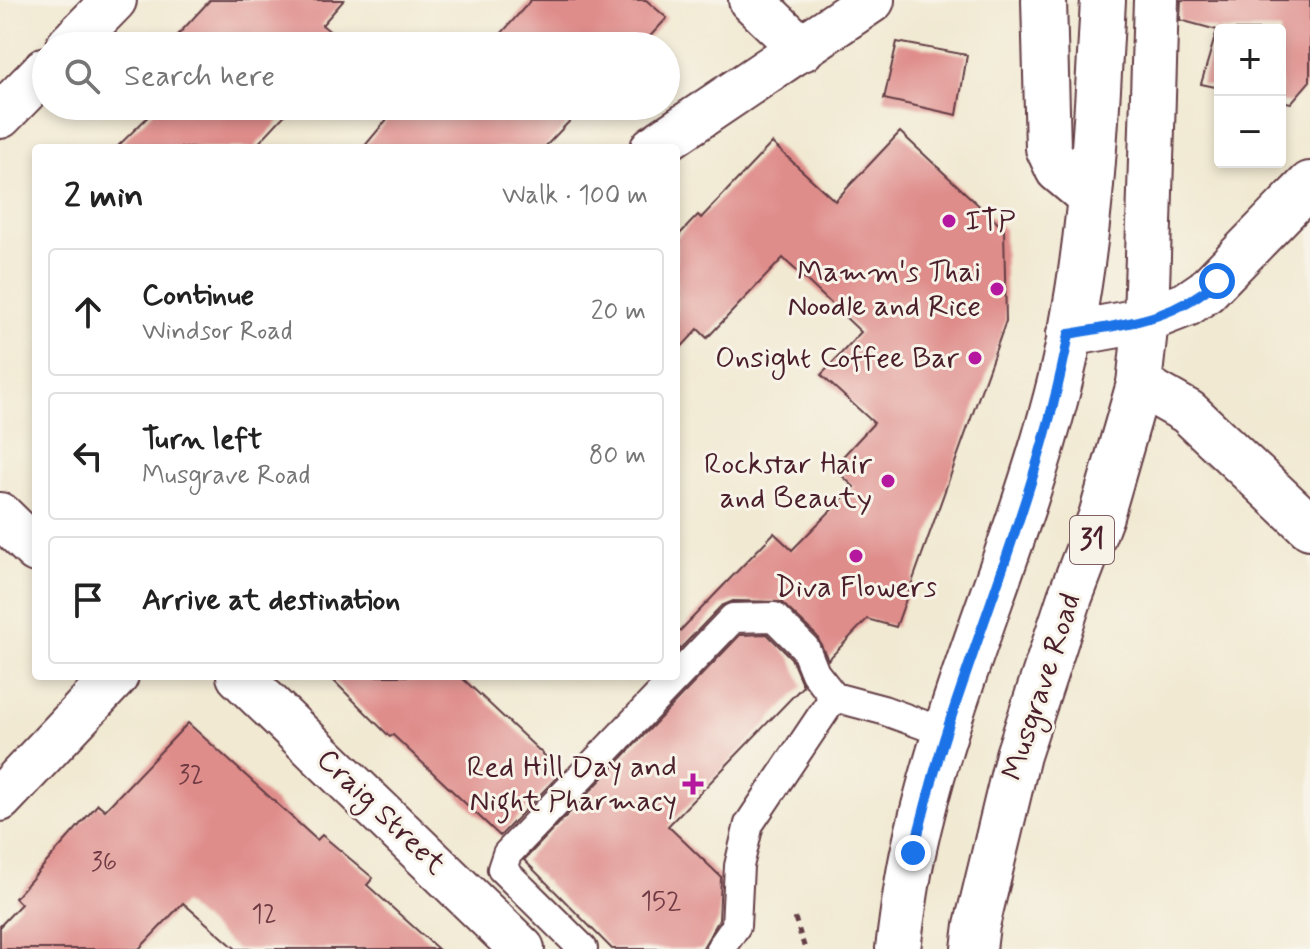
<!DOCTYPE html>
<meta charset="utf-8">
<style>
:root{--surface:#fff;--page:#f6f6f6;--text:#222;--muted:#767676;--line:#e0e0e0}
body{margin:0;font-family:Mynerve,sans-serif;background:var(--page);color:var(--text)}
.controls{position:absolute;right:24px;top:24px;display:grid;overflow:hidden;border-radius:8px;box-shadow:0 4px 12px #0003}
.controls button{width:72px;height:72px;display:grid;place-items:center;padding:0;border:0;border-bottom:2px solid var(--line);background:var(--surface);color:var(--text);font:40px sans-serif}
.stop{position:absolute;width:24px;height:24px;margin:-18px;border:6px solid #1a73e8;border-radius:50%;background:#fff}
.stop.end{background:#1a73e8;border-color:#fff;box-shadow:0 2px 8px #0008}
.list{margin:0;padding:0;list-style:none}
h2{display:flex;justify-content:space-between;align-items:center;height:104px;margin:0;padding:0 32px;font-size:34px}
h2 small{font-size:26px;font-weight:400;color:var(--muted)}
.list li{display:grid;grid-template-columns:52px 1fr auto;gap:24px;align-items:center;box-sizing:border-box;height:128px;margin:0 16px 16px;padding:0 16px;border:2px solid var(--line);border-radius:8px}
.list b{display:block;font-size:30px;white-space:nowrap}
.list p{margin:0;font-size:26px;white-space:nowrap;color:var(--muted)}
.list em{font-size:26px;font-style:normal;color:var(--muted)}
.icon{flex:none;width:44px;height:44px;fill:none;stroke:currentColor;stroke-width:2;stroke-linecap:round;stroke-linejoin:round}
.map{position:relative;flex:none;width:1310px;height:949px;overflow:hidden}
.search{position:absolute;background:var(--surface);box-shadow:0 4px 12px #0003;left:32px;top:32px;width:648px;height:88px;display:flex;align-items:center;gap:20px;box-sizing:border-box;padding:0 28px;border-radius:44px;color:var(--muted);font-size:30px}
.panel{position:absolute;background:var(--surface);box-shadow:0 4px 12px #0003;left:32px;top:144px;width:648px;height:536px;border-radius:8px}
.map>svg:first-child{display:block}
</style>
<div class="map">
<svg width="1310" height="949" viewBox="0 0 1310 949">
<rect width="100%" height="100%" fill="#f7f3e8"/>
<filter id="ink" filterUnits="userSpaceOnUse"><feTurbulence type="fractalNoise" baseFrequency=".0125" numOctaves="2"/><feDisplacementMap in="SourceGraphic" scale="16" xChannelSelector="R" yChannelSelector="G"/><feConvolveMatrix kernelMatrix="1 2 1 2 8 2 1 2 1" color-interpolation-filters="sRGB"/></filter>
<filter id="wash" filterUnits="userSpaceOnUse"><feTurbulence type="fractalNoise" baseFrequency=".006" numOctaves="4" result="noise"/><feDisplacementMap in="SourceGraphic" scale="32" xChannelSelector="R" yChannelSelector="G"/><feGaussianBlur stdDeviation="1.8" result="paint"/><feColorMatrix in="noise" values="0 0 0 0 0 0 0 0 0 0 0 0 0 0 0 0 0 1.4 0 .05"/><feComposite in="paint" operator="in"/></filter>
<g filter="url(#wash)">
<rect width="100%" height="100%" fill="#f1e9d2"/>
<g id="blocks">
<path fill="#df8d8b" d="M210,0H344L322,25L348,46H186L176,37Z
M531,0H646L667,18L641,46H497L493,43Z
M1181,0H1310V81L1291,103L1280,101V30H1220V88L1201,84L1217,30L1180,20Z
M897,42L967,55L957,115L884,99Z
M159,106H293L254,148H116Z
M398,106H584L544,148H363Z
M900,132L1004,229L1006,321L896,627L867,619L828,660L817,636L781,602L733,601L721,606L676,653V635L774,533L792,550L854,487L833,467L874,423L821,375L861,332L783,258L707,338L698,329L676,353V238L698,215L701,218L772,143L835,201Z
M767,634L791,658L803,686L668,826L721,877L719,920L702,949H612L524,860L740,635Z
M329,676H460L562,772L500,836L393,735L390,737Z
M188,723L317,840L322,835L373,878L367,885L438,949H236L183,903L139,949H0V926L21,904L15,898L98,804L105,810Z"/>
</g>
</g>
<g filter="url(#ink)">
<use href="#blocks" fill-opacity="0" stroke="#633d44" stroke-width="2"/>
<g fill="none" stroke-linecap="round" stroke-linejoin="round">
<g stroke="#633d44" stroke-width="32">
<path id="lane" d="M583,949L502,869L507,854L733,618L774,617L805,648L815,673L834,697L883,710L946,733
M720,949L736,926L739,866L749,824L834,697"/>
</g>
<g stroke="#633d44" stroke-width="48">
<path id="street" d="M751,0L802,49
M1044,0L1048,148L1058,170L1089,196
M69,46L114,0
M0,116L46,69
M653,148L872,0
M1139,384L1188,412L1310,527
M0,515L36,550
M239,676L522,949
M0,799L116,676"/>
</g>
<g stroke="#633d44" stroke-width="48">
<path id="secondary" d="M1146,320L1187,304L1206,291L1310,184"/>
</g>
<g stroke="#633d44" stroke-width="48">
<path id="primary" d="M1069,334L1146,320
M898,949C902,917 906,885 913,853C946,697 1016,551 1056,397C1090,268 1096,132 1103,0
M974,949L977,925L1018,755L1070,597L1101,516L1139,384L1146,320L1156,0"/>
</g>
<path stroke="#633d44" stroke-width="5" stroke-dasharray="6 6" stroke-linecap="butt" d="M795,918L805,949"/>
<use href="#lane" stroke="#fff" stroke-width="28"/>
<use href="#street" stroke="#fff" stroke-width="44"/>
<use href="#secondary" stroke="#fff" stroke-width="44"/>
<use href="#primary" stroke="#fff" stroke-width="44"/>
</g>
</g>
<g fill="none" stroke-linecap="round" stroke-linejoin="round" filter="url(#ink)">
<path stroke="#1a73e8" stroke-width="10" d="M913,853C924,812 934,770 947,730C990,599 1043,470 1069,334C1125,324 1172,321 1217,281"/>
</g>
<g fill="#b5179e" stroke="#f7f3e8" stroke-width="3">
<circle cx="949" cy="221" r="8"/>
<circle cx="997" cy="289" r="8"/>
<circle cx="975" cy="358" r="8"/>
<circle cx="888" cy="481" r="8"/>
<circle cx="856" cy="556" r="8"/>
<path d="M689 772h8v8h8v8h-8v8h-8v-8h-8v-8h8z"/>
</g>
<g text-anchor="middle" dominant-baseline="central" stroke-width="6" stroke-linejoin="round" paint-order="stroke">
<g font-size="26" fill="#6f3a43">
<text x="191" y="776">32</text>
<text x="104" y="863">36</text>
<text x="661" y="902">152</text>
<text x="264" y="915">12</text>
</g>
<rect fill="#f7f3e8" stroke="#7e5f64" stroke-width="2" x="1070" y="516" width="44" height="48" rx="6"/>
<g font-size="28" font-weight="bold" fill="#4a1f2b">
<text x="1092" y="540">31</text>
</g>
<g font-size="30" fill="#4a1f2b" stroke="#f7f3e8" text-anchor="end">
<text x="965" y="221" text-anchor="start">ITP</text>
<text x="981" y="272">Mamm's Thai<tspan x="981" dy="34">Noodle and Rice</tspan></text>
<text x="959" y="358">Onsight Coffee Bar</text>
<text x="872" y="464">Rockstar Hair<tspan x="872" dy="34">and Beauty</tspan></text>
<text x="856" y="587" text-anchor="middle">Diva Flowers</text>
<text x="677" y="767">Red Hill Day and<tspan x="677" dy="34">Night Pharmacy</tspan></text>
</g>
<g font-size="30" fill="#4a1f2b" stroke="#f7f3e8">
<text transform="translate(1042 687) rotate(-72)">Musgrave Road</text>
<text transform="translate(381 812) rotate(44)">Craig Street</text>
</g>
</g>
</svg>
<div class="controls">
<button>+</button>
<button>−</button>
</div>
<div class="stop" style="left:1217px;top:281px"></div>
<div class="stop end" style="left:913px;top:853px"></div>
<div class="search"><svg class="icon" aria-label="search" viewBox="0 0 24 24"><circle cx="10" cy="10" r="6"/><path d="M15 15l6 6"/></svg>Search here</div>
<section class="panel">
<h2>2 min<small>Walk · 100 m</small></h2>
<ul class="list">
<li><svg class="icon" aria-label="ahead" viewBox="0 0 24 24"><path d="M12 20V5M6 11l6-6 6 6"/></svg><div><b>Continue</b><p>Windsor Road</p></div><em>20 m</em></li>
<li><svg class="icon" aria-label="left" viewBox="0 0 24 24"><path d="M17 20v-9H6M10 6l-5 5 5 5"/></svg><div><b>Turn left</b><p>Musgrave Road</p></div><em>80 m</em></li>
<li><svg class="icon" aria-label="arrive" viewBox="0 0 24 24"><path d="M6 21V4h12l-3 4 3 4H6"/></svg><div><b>Arrive at destination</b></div></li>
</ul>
</section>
</div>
